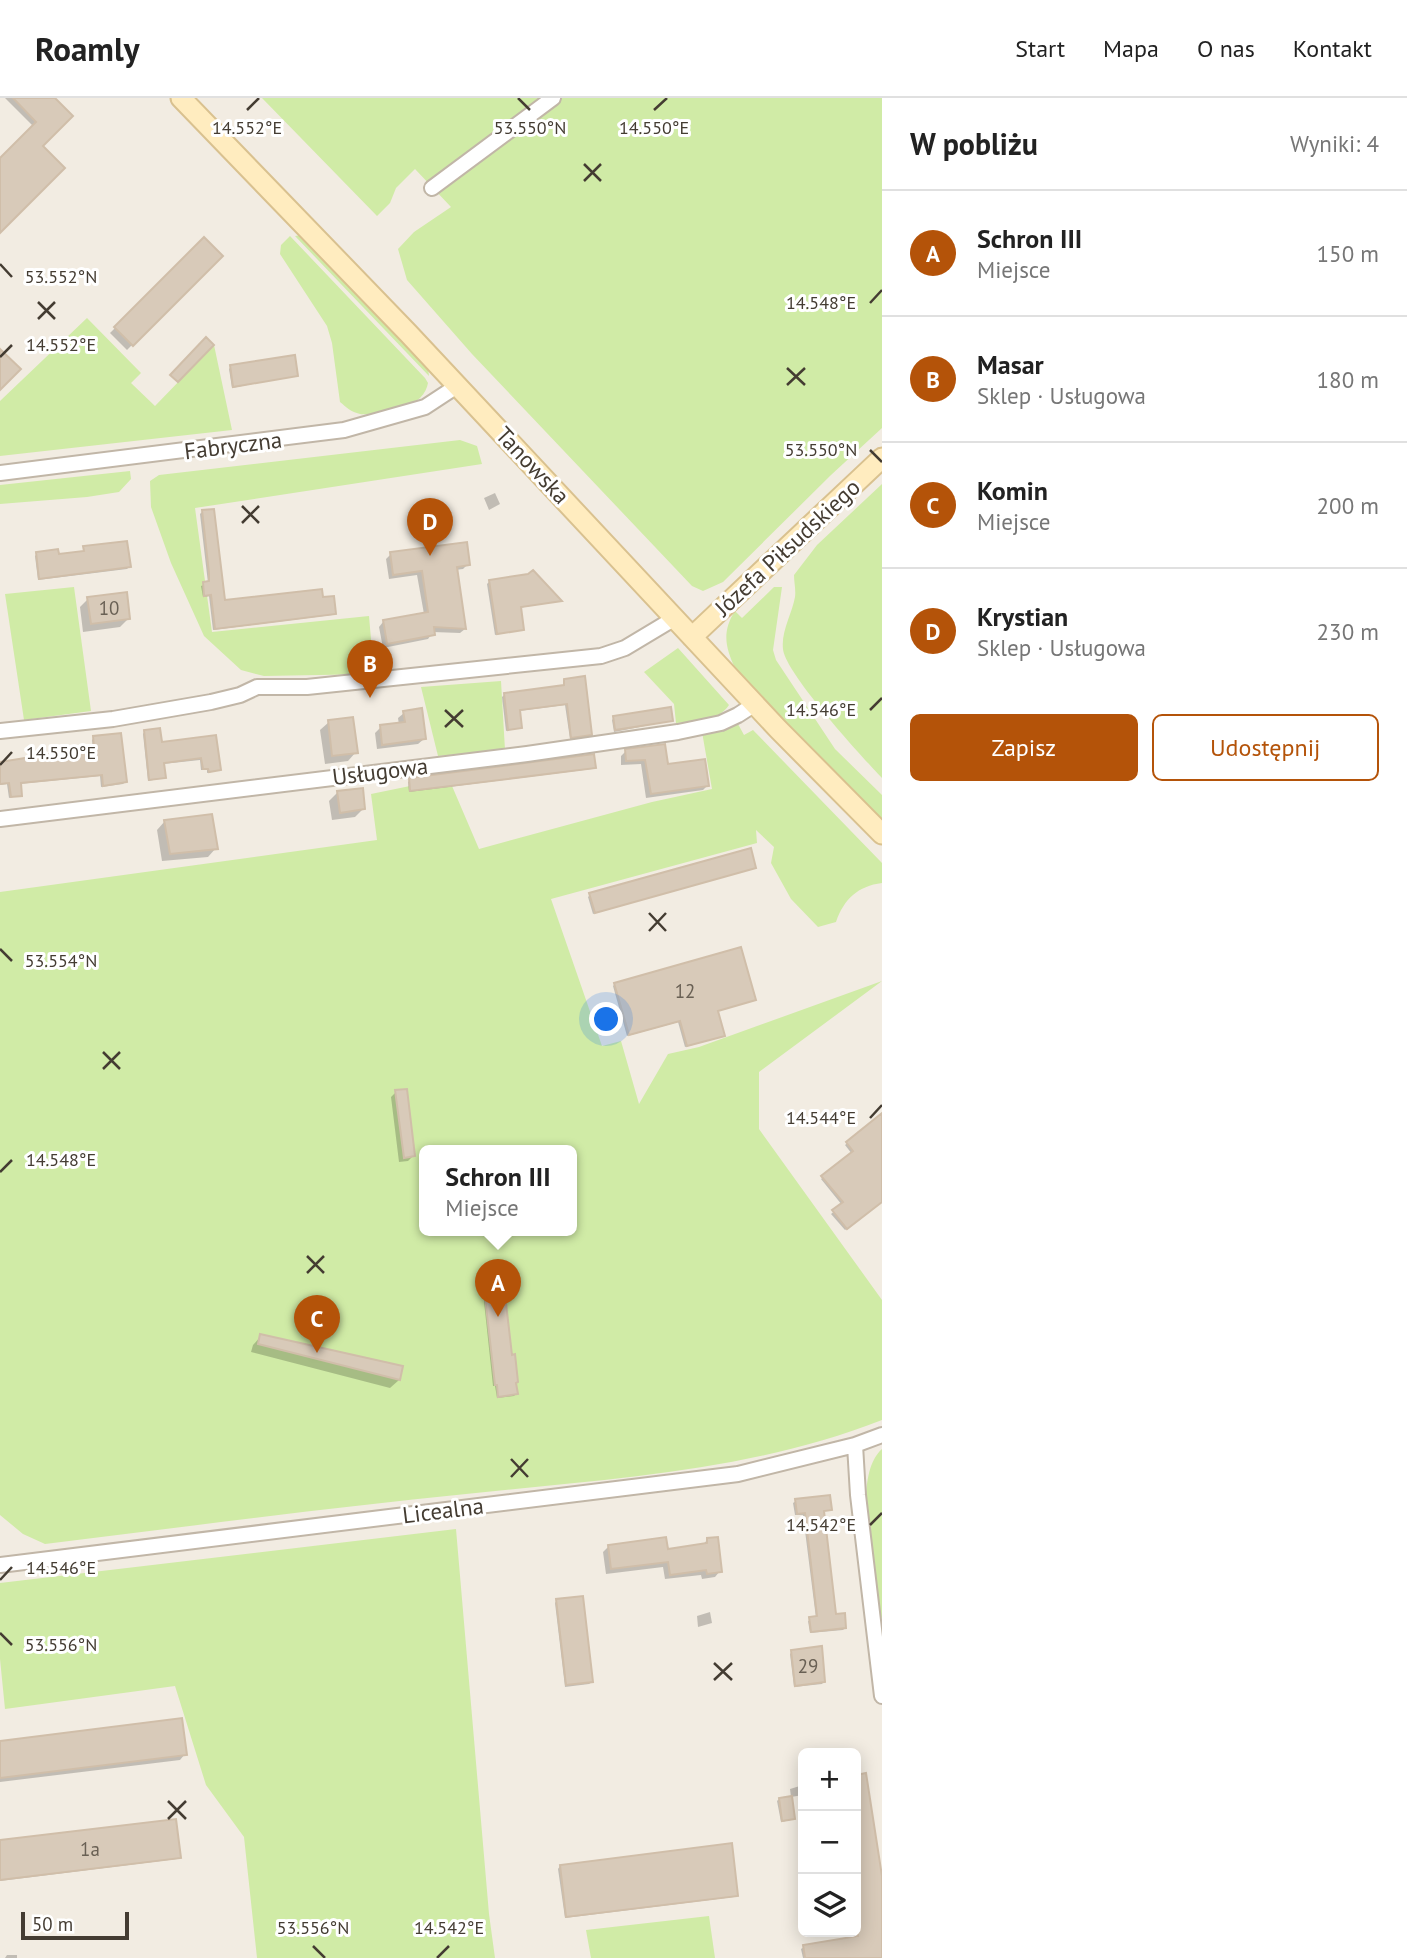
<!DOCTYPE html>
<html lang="pl">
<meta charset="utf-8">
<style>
:root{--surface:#fff;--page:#f2f2f2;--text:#222;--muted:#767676;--line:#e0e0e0;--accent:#b45309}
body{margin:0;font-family:"PT Sans",sans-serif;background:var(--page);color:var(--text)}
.controls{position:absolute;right:21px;bottom:21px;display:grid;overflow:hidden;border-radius:10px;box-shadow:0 4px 18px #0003}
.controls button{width:63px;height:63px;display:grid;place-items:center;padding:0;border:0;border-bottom:2px solid var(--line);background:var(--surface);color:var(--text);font:35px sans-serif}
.scale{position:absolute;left:21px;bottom:18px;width:108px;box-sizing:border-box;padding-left:7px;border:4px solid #443c32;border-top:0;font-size:19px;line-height:24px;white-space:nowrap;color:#443c32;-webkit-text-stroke:5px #fff;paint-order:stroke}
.you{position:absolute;left:607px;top:922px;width:24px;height:24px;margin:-18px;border:5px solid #fff;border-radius:50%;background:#1a73e8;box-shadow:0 0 0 10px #1a73e833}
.badge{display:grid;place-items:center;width:46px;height:46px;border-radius:50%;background:var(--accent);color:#fff;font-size:23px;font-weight:700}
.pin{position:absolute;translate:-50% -58px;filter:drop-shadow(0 2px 4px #0008)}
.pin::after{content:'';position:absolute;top:37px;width:24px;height:21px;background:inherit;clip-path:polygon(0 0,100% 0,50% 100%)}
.popup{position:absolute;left:419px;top:1047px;width:158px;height:91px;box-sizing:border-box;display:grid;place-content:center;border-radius:10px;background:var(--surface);filter:drop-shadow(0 2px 5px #0005);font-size:23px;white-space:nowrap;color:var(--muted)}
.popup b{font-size:26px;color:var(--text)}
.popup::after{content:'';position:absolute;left:50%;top:100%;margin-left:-14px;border:14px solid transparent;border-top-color:var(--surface)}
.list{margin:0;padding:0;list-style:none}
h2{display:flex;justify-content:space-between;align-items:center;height:91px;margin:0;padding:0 28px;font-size:30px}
h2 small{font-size:23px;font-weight:400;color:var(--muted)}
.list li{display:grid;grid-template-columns:46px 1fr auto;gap:21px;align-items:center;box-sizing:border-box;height:126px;padding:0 28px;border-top:2px solid var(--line)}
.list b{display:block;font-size:26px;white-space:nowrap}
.list p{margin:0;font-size:23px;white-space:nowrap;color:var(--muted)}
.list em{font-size:23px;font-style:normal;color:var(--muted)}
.actions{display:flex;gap:14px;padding:21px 28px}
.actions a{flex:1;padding:16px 0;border:2px solid var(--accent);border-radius:10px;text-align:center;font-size:24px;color:var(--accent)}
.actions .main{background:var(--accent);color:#fff}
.icon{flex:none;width:38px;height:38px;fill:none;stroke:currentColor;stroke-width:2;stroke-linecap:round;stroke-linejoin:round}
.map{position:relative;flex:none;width:882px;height:1860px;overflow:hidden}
header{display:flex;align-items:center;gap:42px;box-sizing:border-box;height:98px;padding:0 35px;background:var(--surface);border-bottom:2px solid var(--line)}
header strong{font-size:33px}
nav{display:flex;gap:38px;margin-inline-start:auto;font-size:24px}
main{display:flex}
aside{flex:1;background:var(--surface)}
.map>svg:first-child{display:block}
</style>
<header>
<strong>Roamly</strong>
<nav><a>Start</a><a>Mapa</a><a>O nas</a><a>Kontakt</a></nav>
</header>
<main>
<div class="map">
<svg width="882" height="1860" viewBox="0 0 882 1860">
<rect width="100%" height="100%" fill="#f2ece2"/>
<path fill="#d0eba6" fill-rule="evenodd" d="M262,0H882V330L831,377L723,484L703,493L692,488L472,256L407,182L398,151L414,134L451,109L415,71L396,90L390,105L377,118Z
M302,137L428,270L429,278L295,138Z
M290,138L425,280L428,285C427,290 425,295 420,300C411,308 371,318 360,316C351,314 346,309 340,304L332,245L327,228L280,156L281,147Z
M87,220L141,275L131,285L155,308L214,247L232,332L0,358V303Z
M460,342L477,348L482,366L195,410L212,534L369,518L374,576L264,578L241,572L204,538L171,465L151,409L150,383L159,377Z
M130,373L131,381L119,394L87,399L0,406V387Z
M882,386V680C863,660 785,575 783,551C781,533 792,516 795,499C796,492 794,484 794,477L817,447Z
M74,489L91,613L24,622L5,496Z
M774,489H782L773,552L776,562L835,651L882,697V727L735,570C725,549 722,533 735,513L742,520Z
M678,550L729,607C718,624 694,623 676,625L674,606L644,574Z
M501,583L505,652L438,658L421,589Z
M738,626L744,637L753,632L882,765V785C858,788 844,801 836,824L818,829L791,801L771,765L774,749L756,732L757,745L551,801L602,948L621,943L639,1006L668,956L699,949L882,883L759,974V1031L882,1202V1322C750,1374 605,1381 466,1396C325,1410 185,1429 45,1446L23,1436L0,1417V794L377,742L371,696L410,688H452L479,751L652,704L712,691L702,634ZM424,1053H572V1133H424Z
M882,1351V1524C876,1484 849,1380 882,1351Z
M456,1431L489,1816L495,1860H257L244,1739L206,1687L175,1588L5,1611L0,1561V1485Z
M709,1818L715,1860H591L586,1832Z"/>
<path fill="#0003" d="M5,0H53L40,48L0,133V62L34,29Z
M204,142L220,158L127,252L110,235Z
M231,269L296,277L232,290L229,271Z
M495,395L500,406L489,412L484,400Z
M202,414L223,504L321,501L334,515L332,517L213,532L209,498L203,499L201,488L208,485L200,416Z
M84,450L129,469L127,471L38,482L35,458L37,456L57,458L82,455Z
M391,456L468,466L463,471L455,472L465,531L460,535L433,534L428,541L383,550L379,529L383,524L424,516L417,477L389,481L386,461Z
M489,484L559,503L519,510L523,531L495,537L487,486Z
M88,501L128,521L120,529L83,534L80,509Z
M564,583L590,636L588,638L570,641L565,607L519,613L520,629L506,633L502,599L505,596L563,589Z
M404,615L424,641L418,646L377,651L375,635L381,629L399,627L398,620Z
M614,620L671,623L614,634L612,622Z
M329,624L356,654L348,663L325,666L320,632Z
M145,633L160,646L215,639L219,672L207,675V672H201L200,662L163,666L164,680L148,683L143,636Z
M94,640L125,684L123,686L101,689L100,678L19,686L21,697L9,700L7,686L0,687V666L93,651L92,642Z
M626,653L666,668L708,687L703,692L646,700L641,666L621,667V658Z
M594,669L592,671L409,694L408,684L410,682Z
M337,695L363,711L355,719L332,722L329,703Z
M165,723L216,750L208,759L162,763L157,732Z
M754,769L593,816L588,799L590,797Z
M615,886L754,902L716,914L723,937L721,939L685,949L678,924L627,938L613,888Z
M396,994L414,1057L408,1063L399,1064L391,999Z
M882,1017V1102L845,1132L831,1116L842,1107L821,1081L852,1056L845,1047Z
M484,1183L515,1285L516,1296L514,1298L497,1300L495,1288H493L482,1185Z
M261,1238L399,1282L390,1290L251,1254L253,1247Z
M796,1403L830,1411L822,1414L835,1518L845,1530L843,1532L810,1535L808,1523L816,1520L803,1417H795L793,1405Z
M707,1442L720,1473L715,1479L702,1481L701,1477L665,1481L663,1469L606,1476L603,1454L609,1448L666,1453L702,1448Z
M557,1502L592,1584L589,1586L565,1589L555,1505Z
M710,1514L712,1525L698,1529L697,1518Z
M792,1554L824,1583L822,1586L794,1589L790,1556Z
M0,1645L185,1656L180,1662L0,1684Z
M864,1677L882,1788V1860H803L801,1851L804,1849L857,1840L856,1679Z
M803,1687V1697L791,1699L790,1691Z
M779,1701L793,1720L791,1722L781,1724L777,1703Z
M0,1744L179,1759L177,1761L0,1783Z
M560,1768L736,1797L734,1799L565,1820L558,1771Z
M7,1857H17V1860H5Z"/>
<path fill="#d8cab9" stroke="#d0bea9" stroke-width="2" d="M13,0H55L73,18L43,48L65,70L0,135V60L36,24Z
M204,139L223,158L133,248L114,229Z
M206,239L214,247L178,284L170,277Z
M0,251L21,271L0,292Z
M295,257L298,278L233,289L230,267Z
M214,411L225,502L322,491L323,499L334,498L336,516L215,531L211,497L204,498L203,484L209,483V475L202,412Z
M127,443L131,469L39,481L36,454L58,451L59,456L84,453L83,448Z
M467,444L470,467L457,469L466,531L434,529L435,537L387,546L383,522L428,514L422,473L393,477L390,454Z
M533,472L562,503L521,509L524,532L497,536L489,482L528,476Z
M127,494L130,521L91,526L87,499Z
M585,578L592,637L571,640L567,606L520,612L522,630L508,632L504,595L564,587V581Z
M671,609L673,623L615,632L613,618Z
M422,610L426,641L382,647L380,627L405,624L403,613Z
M353,619L358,655L332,658L328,622Z
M160,630L162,644L216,637L221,672L209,674L208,671H203L201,660L164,665L166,680L149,682L144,632Z
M121,635L127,684L103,688L102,677L21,685L22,698L11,699L9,685L0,686V664L94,649L93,638Z
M665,646L668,666L705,661L709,688L651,696L645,662L626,663L625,651Z
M594,656L596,670L410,693L409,680Z
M363,690L365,711L340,715L337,693Z
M212,716L218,751L170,756L164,722Z
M751,750L756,770L595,815L589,795Z
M741,849L756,902L718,913L725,938L687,948L680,923L629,937L614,885Z
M407,991L415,1058L404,1060L395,992Z
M882,1015V1104L847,1131L832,1112L843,1104L821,1078L853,1053L846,1044Z
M503,1179L512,1257L515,1256L518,1284L516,1285L518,1296L498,1299L497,1287H495L483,1181Z
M260,1236L403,1268L400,1282L258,1246Z
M830,1397L832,1412L824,1413L836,1516L845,1515L846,1530L811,1534L809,1519L817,1518L805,1415L797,1416L795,1401Z
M666,1439L668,1451L707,1445V1440L718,1439L722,1474L707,1476L706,1472L670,1477L668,1464L611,1471L608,1447Z
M583,1498L593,1584L566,1587L556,1501Z
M822,1548L825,1584L795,1588L791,1552Z
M182,1620L187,1657L0,1680V1643Z
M866,1675L882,1778V1860H805L803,1847L858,1838L856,1822V1677Z
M792,1698L795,1721L782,1723L779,1700Z
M176,1721L181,1760L0,1782V1742Z
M732,1745L738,1798L566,1819L560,1767Z"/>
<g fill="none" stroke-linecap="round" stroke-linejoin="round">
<g stroke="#c1b6a7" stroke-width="18">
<path id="street" d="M432,90L553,0
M0,375L344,332L425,309L457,288
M0,633L113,621L211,604L240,597L257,589H307L601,558L625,550L675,520
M0,721L527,656L678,634L721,625L738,617L755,606
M855,1347L858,1397L882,1598
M0,1467L738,1376L855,1347L882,1337"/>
</g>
<g stroke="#d9c18f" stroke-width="23">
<path id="secondary" d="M181,0L408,235L778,631L882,736
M692,539L882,360"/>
</g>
<use href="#street" stroke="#fff" stroke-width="14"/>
<use href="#secondary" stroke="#ffecbf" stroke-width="19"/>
</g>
<path fill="none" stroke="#443c32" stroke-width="2.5" d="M518,0L530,12M247,12L259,0M654,12L667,0M584,66L601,83M584,83L601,66M0,166L12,179M38,204L55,221M870,205L882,192M38,221L55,204M0,259L12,247M787,270L805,287M787,287L805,270M870,352L882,364M242,408L259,425M242,425L259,408M445,612L463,629M870,612L882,600M445,629L463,612M0,667L12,654M649,815L666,833M649,833L666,815M0,851L12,863M103,954L120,971M103,971L120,954M870,1020L882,1007M0,1074L12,1062M307,1158L324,1175M307,1175L324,1158M511,1361L528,1379M511,1379L528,1361M870,1427L882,1415M0,1482L12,1469M0,1535L12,1547M714,1565L732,1582M714,1582L732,1565M168,1703L186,1721M168,1721L186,1703M313,1848L325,1860M437,1860L449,1848"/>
<g text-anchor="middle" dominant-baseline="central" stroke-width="6" stroke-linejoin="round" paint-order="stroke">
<g font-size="19" fill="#696054">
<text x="109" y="510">10</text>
<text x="685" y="893">12</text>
<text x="808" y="1568">29</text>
<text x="90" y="1751">1a</text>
</g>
<g font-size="23" fill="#443c32" stroke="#fff">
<text transform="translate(233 347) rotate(-7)">Fabryczna</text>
<text transform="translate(533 367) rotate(47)">Tanowska</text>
<text transform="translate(787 449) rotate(-43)">Józefa Piłsudskiego</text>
<text transform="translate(380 673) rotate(-7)">Usługowa</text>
<text transform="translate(443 1412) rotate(-7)">Licealna</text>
</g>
</g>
<g font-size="18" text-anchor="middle" fill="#443c32" stroke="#fff" stroke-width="6" stroke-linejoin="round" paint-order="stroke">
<text x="247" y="36">14.552°E</text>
<text x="530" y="36">53.550°N</text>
<text x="654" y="36">14.550°E</text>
<text x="61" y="185">53.552°N</text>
<text x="821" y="211">14.548°E</text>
<text x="61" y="253">14.552°E</text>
<text x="821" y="358">53.550°N</text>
<text x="821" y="618">14.546°E</text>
<text x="61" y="661">14.550°E</text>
<text x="61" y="869">53.554°N</text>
<text x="821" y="1026">14.544°E</text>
<text x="61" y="1068">14.548°E</text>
<text x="821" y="1433">14.542°E</text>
<text x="61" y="1476">14.546°E</text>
<text x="61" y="1553">53.556°N</text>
<text x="313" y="1836">53.556°N</text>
<text x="449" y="1836">14.542°E</text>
</g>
</svg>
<div class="controls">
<button>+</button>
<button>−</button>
<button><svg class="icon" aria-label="layers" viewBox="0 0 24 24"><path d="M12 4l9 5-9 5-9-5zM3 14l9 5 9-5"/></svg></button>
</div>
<div class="scale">50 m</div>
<div class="you"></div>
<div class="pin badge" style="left:498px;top:1219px">A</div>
<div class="popup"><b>Schron III</b>Miejsce</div>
<div class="pin badge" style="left:370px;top:600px">B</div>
<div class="pin badge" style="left:317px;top:1255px">C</div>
<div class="pin badge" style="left:430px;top:458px">D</div>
</div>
<aside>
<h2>W pobliżu<small>Wyniki: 4</small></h2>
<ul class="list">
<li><span class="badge">A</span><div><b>Schron III</b><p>Miejsce</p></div><em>150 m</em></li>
<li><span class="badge">B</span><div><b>Masar</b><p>Sklep · Usługowa</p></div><em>180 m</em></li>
<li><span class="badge">C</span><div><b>Komin</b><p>Miejsce</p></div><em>200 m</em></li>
<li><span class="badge">D</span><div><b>Krystian</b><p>Sklep · Usługowa</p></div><em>230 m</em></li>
</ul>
<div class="actions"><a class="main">Zapisz</a><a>Udostępnij</a></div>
</aside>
</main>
